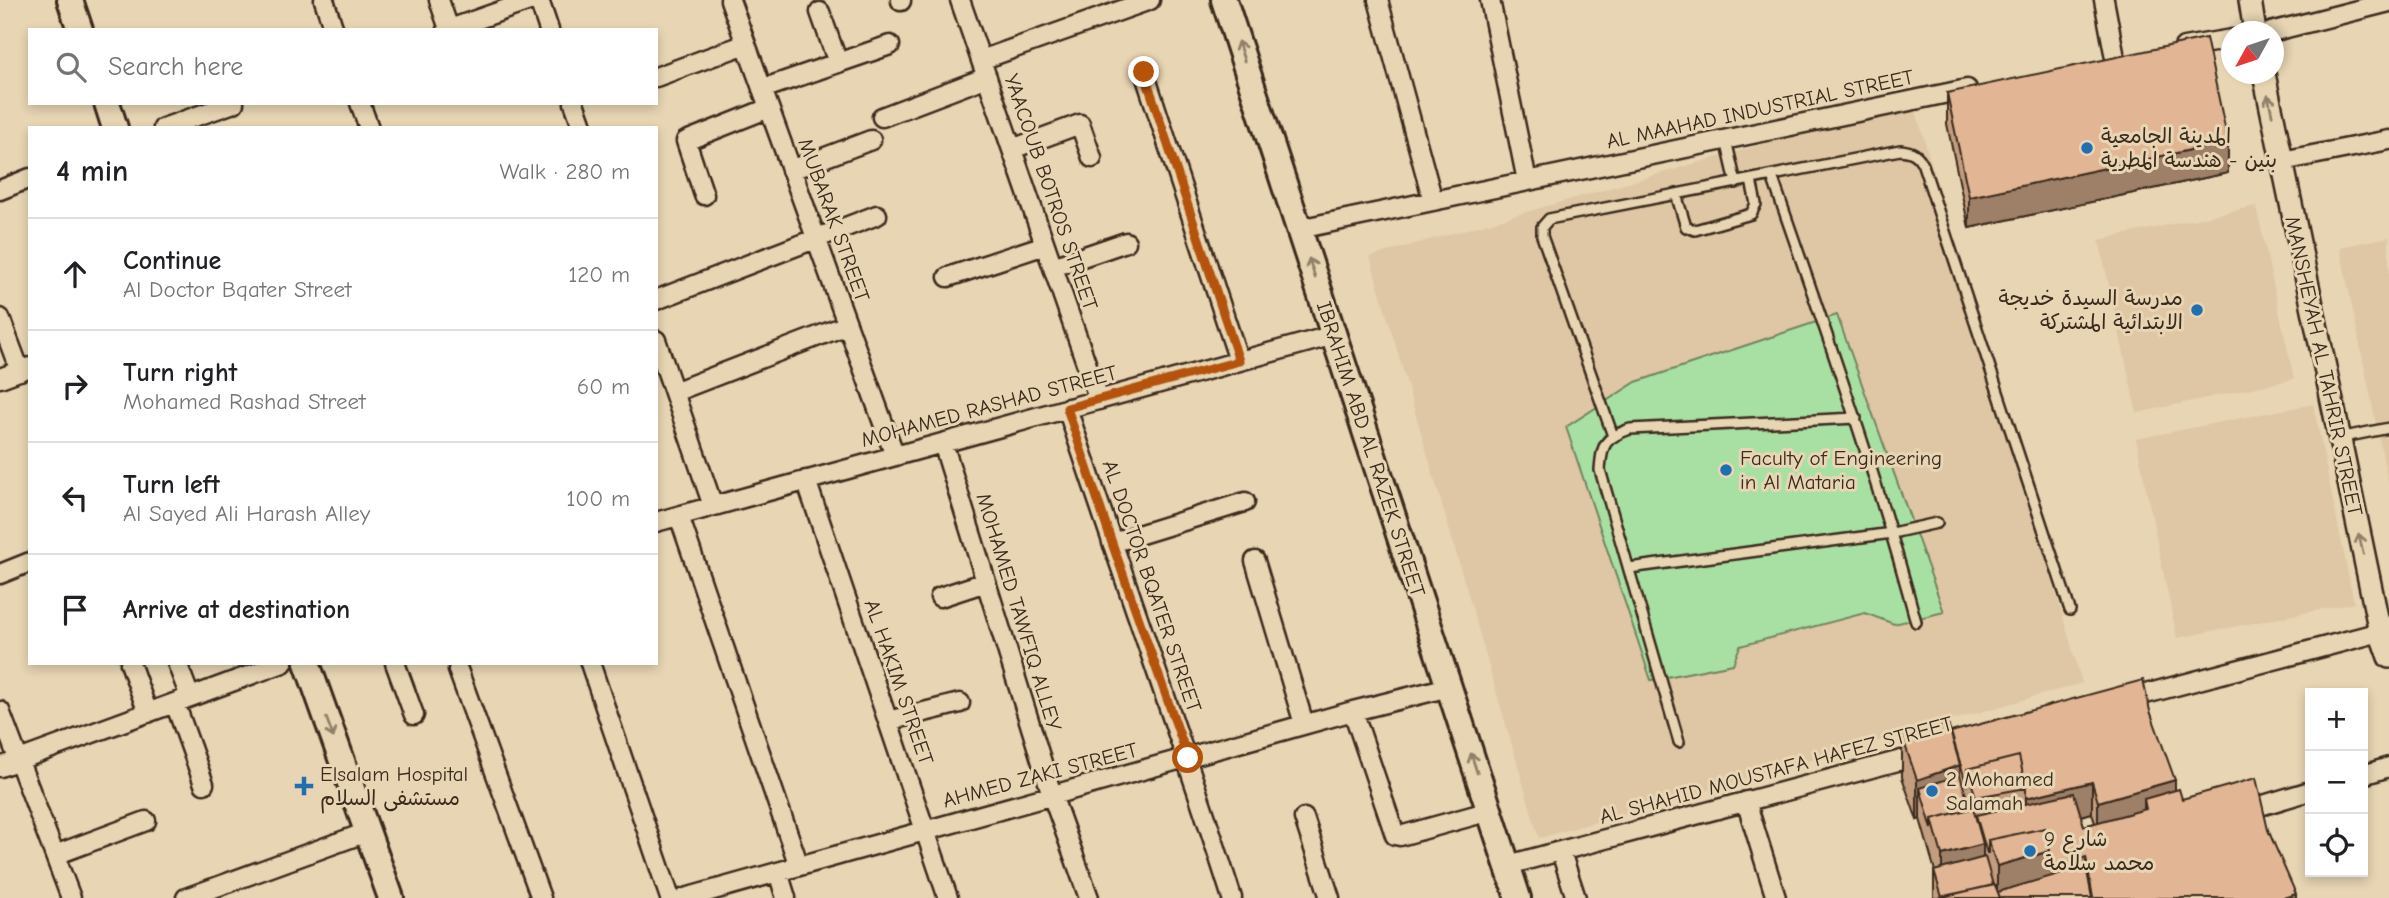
<!DOCTYPE html>
<meta charset="utf-8">
<style>
:root{--surface:#fff;--page:#f6f6f6;--text:#202124;--muted:#757577;--line:#e0e0e0}
body{margin:0;font-family:"Comic Neue","Playpen Sans Arabic",sans-serif;background:var(--page);color:var(--text)}
.controls{position:absolute;right:21px;bottom:21px;display:grid;overflow:hidden;border-radius:0px;box-shadow:0 4px 10px #0003}
.controls button{width:63px;height:63px;display:grid;place-items:center;padding:0;border:0;border-bottom:2px solid var(--line);background:var(--surface);color:var(--text);font:35px sans-serif}
.compass{position:absolute;left:2221px;top:21px;width:63px;height:63px;border-radius:50%;background:var(--surface);box-shadow:0 4px 10px #0003;rotate:230deg}
.stop{position:absolute;width:21px;height:21px;margin:-16px;border:5px solid #b45309;border-radius:50%;background:#fff}
.stop.end{background:#b45309;border-color:#fff;box-shadow:0 2px 7px #0008}
.list{margin:0;padding:0;list-style:none}
h2{display:flex;justify-content:space-between;align-items:center;height:91px;margin:0;padding:0 28px;font-size:30px}
h2 small{font-size:23px;font-weight:400;color:var(--muted)}
.list li{display:grid;grid-template-columns:46px 1fr auto;gap:21px;align-items:center;box-sizing:border-box;height:112px;padding:0 28px;border-top:2px solid var(--line)}
.list b{display:block;font-size:26px;white-space:nowrap}
.list p{margin:0;font-size:23px;white-space:nowrap;color:var(--muted)}
.list em{font-size:23px;font-style:normal;color:var(--muted)}
.icon{flex:none;width:38px;height:38px;fill:none;stroke:currentColor;stroke-width:2;stroke-linecap:round;stroke-linejoin:round}
.map{position:relative;flex:none;width:2389px;height:898px;overflow:hidden}
.search{position:absolute;background:var(--surface);box-shadow:0 4px 10px #0003;left:28px;top:28px;width:630px;height:77px;display:flex;align-items:center;gap:18px;box-sizing:border-box;padding:0 24px;border-radius:0px;color:var(--muted);font-size:26px}
.panel{position:absolute;background:var(--surface);box-shadow:0 4px 10px #0003;left:28px;top:126px;width:630px;height:539px;border-radius:0px}
.map>svg:first-child{display:block}
</style>
<div class="map">
<svg width="2389" height="898" viewBox="0 0 2389 898">
<rect width="100%" height="100%" fill="#e7d5b3"/>
<filter id="ink" filterUnits="userSpaceOnUse"><feTurbulence type="fractalNoise" baseFrequency=".0143" numOctaves="2"/><feDisplacementMap in="SourceGraphic" scale="14" xChannelSelector="R" yChannelSelector="G"/><feConvolveMatrix kernelMatrix="1 2 1 2 8 2 1 2 1" color-interpolation-filters="sRGB"/></filter>
<g filter="url(#ink)">
<path fill="#dfc6a4" d="M1913,101L2082,683L1539,838L1370,257Z
M2256,206L2294,379L2137,413L2099,240Z
M2389,237V487L2340,247Z
M2313,404L2354,603L2177,638L2136,439Z"/>
<path fill="#a8e0a4" stroke="#728561" stroke-width="2" d="M1837,315L1944,612L1894,624L1865,613L1740,646L1733,664L1651,680L1566,427L1636,382Z"/>
<g fill="none" stroke-linecap="round" stroke-linejoin="round">
<g stroke="#3b2a1e" stroke-width="14">
<path id="service" d="M1726,140L1736,183
M1772,176C1823,324 1876,471 1916,622
M1676,194L1686,227L1695,230L1751,214L1756,204L1751,180
M1613,436L1542,236V227L1549,219L1900,150C1912,151 1918,154 1923,165L2070,610
M2339,438L2389,428
M1629,568L1892,533L1937,523
M1679,742L1600,470C1602,443 1605,438 1630,429L1856,418"/>
</g>
<g stroke="#3b2a1e" stroke-width="23">
<path id="minor" d="M324,0L334,30
M439,0L449,29
M539,0L549,30
M730,0L895,456
M901,0V1
M960,0L1099,400
M1378,0L1433,201
M1490,0L1527,181
M2104,0L2115,58
M820,12L838,63
M447,30L532,0
M2271,32L2389,2
M2184,47L2232,39
M981,60L1150,0
M1144,72L1239,361
M656,77L746,44
M762,89L890,45
M360,103L369,128
M574,103L583,128
M882,117L987,77
M163,128L234,103
M1012,149L1080,124L1092,158
M2282,161L2389,140
M791,170L871,140
M0,190L30,178
M704,195L686,141L769,108
M1299,229L1967,89
M1053,267L1126,242
M948,277L1045,245
M656,300L877,215
M0,318L20,371
M656,340L713,506
M0,378L30,367
M674,392L847,325
M1067,408C1121,572 1180,734 1232,898
M943,443L1052,795L1089,898
M806,480L948,898
M679,516L799,866
M656,522L1334,335
M1112,543L1245,502
M1255,561L1304,724
M0,574L30,562
M940,597L986,582
M130,663L148,713
M177,663L190,697
M395,663L414,715
M590,663L670,898
M458,670L541,898
M2123,700L2380,632L2389,626
M175,703L204,784
M0,711L71,898
M1353,711L1395,835L1400,836L1490,811
M888,721L960,703
M0,767L283,663
M2363,775L2389,767
M1746,801L1776,898
M2240,812L2310,791
M1304,818L1330,898
M1561,852L1576,898
M55,855L146,821
M1508,865L1924,754
M778,872L786,898
M186,898L367,832
M685,898L1353,711L1449,687"/>
</g>
<g stroke="#3b2a1e" stroke-width="26">
<path id="tertiary" d="M2250,0L2255,32
M2264,74L2380,632L2389,657"/>
</g>
<g stroke="#3b2a1e" stroke-width="30">
<path id="secondary" d="M70,0L80,30
M1224,0L1518,898
M107,103L115,128
M307,663L391,898"/>
</g>
<use href="#service" stroke="#e7d5b3" stroke-width="9"/>
<use href="#minor" stroke="#e7d5b3" stroke-width="18"/>
<use href="#tertiary" stroke="#e7d5b3" stroke-width="21"/>
<use href="#secondary" stroke="#e7d5b3" stroke-width="24"/>
</g>
<path fill="#c29d7f" stroke="#3b2a1e" stroke-width="2" fill-rule="evenodd" d="M1947,93L2228,173L1969,228L1947,124Z
M2150,711L2175,790L2182,799L2268,830L2296,898H1934V871H1935L1920,819L1917,820L1902,777V736L1951,735ZM2092,813L2095,823L2084,826L2081,816Z"/>
<path fill="#9e7f68" stroke="#3b2a1e" stroke-width="2" d="M2228,142V173L1969,228V197Z
M1960,765V806L1920,788V819L1917,820V780Z
M2175,780V811L2146,809L2144,799V820L2098,833V802Z
M2092,782V813L2026,829V798Z
M1983,844V885L1942,896V855Z
M2050,851L2086,857V888L1997,898V866Z
M2296,894V898H2283Z"/>
<path fill="#e2b694" stroke="#3b2a1e" stroke-width="2" d="M2206,38L2228,142L1969,197L1947,93Z
M2143,680L2150,711L2175,780L2098,802L2092,782L2026,798V788L2019,756L1967,769V786L1951,732Z
M1948,724L1960,765L1917,780L1902,736Z
M2019,756L2026,788L1976,797L1967,769Z
M1960,775L1970,809L1932,819V829L1920,788Z
M2256,778L2268,830L2296,894L2283,898H2093L2086,857L2050,868V851L2045,828L1988,840V853H1987L1976,815L2074,793L2084,826L2146,809L2144,799L2179,789L2182,799Z
M1973,808L1983,844L1942,855L1932,819Z
M2045,828L2050,851L1997,866L1988,840Z
M1985,857L1993,885L1942,897L1934,871Z
M2086,866L2092,898H2000L1998,892Z
M1995,885L2000,898H1939L1944,896Z"/>
<defs><path id="oneway-shaft" d="M-6 0H5M1.5-3L5.5 0L1.5 3" fill="none" stroke-width="1.6" stroke-linecap="round" stroke-linejoin="round" transform="scale(1.75)"/></defs>
<g stroke="#918068">
<use href="#oneway-shaft" transform="translate(1241 51) rotate(-108)"/>
<use href="#oneway-shaft" transform="translate(2270 105) rotate(-102)"/>
<use href="#oneway-shaft" transform="translate(1312 268) rotate(-108)"/>
<use href="#oneway-shaft" transform="translate(2361 544) rotate(-102)"/>
<use href="#oneway-shaft" transform="translate(330 728) rotate(70)"/>
<use href="#oneway-shaft" transform="translate(1474 763) rotate(-108)"/>
</g>
</g>
<g fill="none" stroke-linecap="round" stroke-linejoin="round" filter="url(#ink)">
<path stroke="#b45309" stroke-width="9" d="M1144,72L1239,361L1067,408L1112,543L1188,758"/>
</g>
<g fill="#1f6fb2" stroke="#e7d5b3" stroke-width="2.5">
<circle cx="2087" cy="148" r="7"/>
<circle cx="2197" cy="310" r="7"/>
<circle cx="1726" cy="470" r="7"/>
<path d="M300.5 775.5h7v7h7v7h-7v7h-7v-7h-7v-7h7z"/>
<circle cx="1932" cy="791" r="7"/>
<circle cx="2030" cy="851" r="7"/>
</g>
<g text-anchor="middle" dominant-baseline="central" stroke-width="6" stroke-linejoin="round" paint-order="stroke">
<g font-size="21" fill="#3b2a1e" stroke="#e7d5b3">
<text transform="translate(1760 109) rotate(-12)">AL MAAHAD INDUSTRIAL STREET</text>
<text transform="translate(1051 192) rotate(71)">YAACOUB BOTROS STREET</text>
<text transform="translate(834 220) rotate(70)">MUBARAK STREET</text>
<text transform="translate(2324 366) rotate(78)">MANSHEYAH AL TAHRIR STREET</text>
<text transform="translate(989 406) rotate(-15)">MOHAMED RASHAD STREET</text>
<text transform="translate(1371 449) rotate(72)">IBRAHIM ABD AL RAZEK STREET</text>
<text transform="translate(1152 586) rotate(71)">AL DOCTOR BQATER STREET</text>
<text transform="translate(1019 612) rotate(73)">MOHAMED TAWFIQ ALLEY</text>
<text transform="translate(899 682) rotate(71)">AL HAKIM STREET</text>
<text transform="translate(1776 770) rotate(-15)">AL SHAHID MOUSTAFA HAFEZ STREET</text>
<text transform="translate(1040 775) rotate(-15)">AHMED ZAKI STREET</text>
</g>
<g font-size="21" fill="#3b2a1e" stroke="#e7d5b3" text-anchor="start">
<text x="2101" y="136">المدينة الجامعية<tspan x="2101" dy="24">بنين - هندسة المطرية</tspan></text>
<text x="2183" y="298" text-anchor="end">مدرسة السيدة خديجة<tspan x="2183" dy="24">الابتدائية المشتركة</tspan></text>
<text x="1740" y="458">Faculty of Engineering<tspan x="1740" dy="24">in Al Mataria</tspan></text>
<text x="320" y="774">Elsalam Hospital<tspan x="320" dy="24">مستشفى السلام</tspan></text>
<text x="1946" y="779">2 Mohamed<tspan x="1946" dy="24">Salamah</tspan></text>
<text x="2044" y="839">9 شارع<tspan x="2044" dy="24">محمد سلامة</tspan></text>
</g>
</g>
</svg>
<div class="controls">
<button>+</button>
<button>−</button>
<button><svg class="icon" aria-label="locate" viewBox="0 0 24 24"><circle cx="12" cy="12" r="6"/><path d="M12 2v4M12 18v4M2 12h4M18 12h4"/></svg></button>
</div>
<svg class="compass" viewBox="-18 -18 36 36"><path d="M0-13l5 13h-10z" fill="#e53935"/><path d="M0 13l5-13h-10z" fill="#757577"/></svg>
<div class="stop" style="left:1188px;top:758px"></div>
<div class="stop end" style="left:1144px;top:72px"></div>
<div class="search"><svg class="icon" aria-label="search" viewBox="0 0 24 24"><circle cx="10" cy="10" r="6"/><path d="M15 15l6 6"/></svg>Search here</div>
<section class="panel">
<h2>4 min<small>Walk · 280 m</small></h2>
<ul class="list">
<li><svg class="icon" aria-label="ahead" viewBox="0 0 24 24"><path d="M12 20V5M6 11l6-6 6 6"/></svg><div><b>Continue</b><p>Al Doctor Bqater Street</p></div><em>120 m</em></li>
<li><svg class="icon" aria-label="right" viewBox="0 0 24 24"><path d="M7 20v-9h11M14 6l5 5-5 5"/></svg><div><b>Turn right</b><p>Mohamed Rashad Street</p></div><em>60 m</em></li>
<li><svg class="icon" aria-label="left" viewBox="0 0 24 24"><path d="M17 20v-9H6M10 6l-5 5 5 5"/></svg><div><b>Turn left</b><p>Al Sayed Ali Harash Alley</p></div><em>100 m</em></li>
<li><svg class="icon" aria-label="arrive" viewBox="0 0 24 24"><path d="M6 21V4h12l-3 4 3 4H6"/></svg><div><b>Arrive at destination</b></div></li>
</ul>
</section>
</div>
